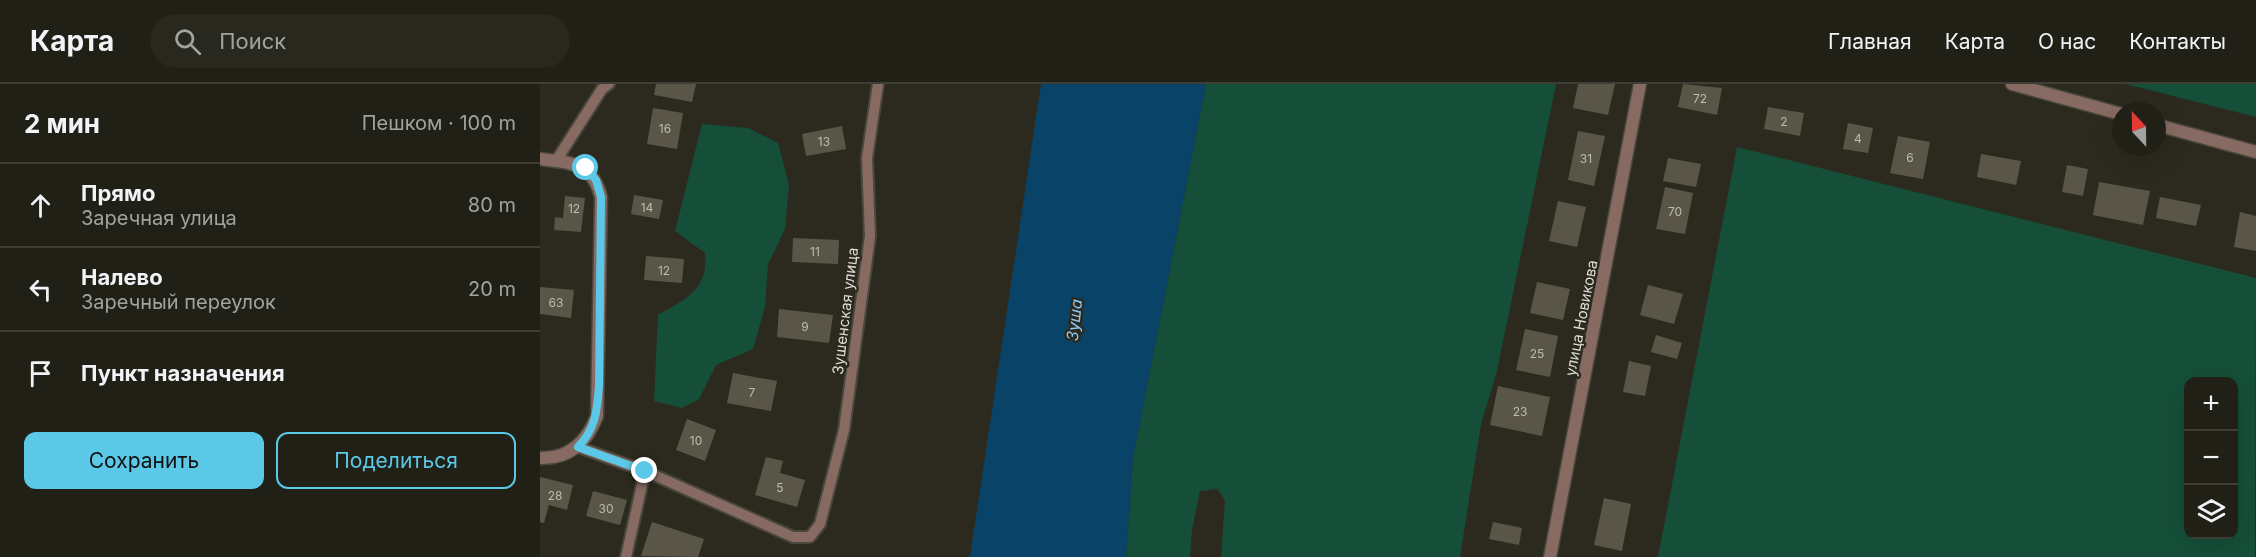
<!DOCTYPE html>
<html lang="ru">
<meta charset="utf-8">
<style>
:root{--surface:#212016;--page:#29281f;--text:#f1f3f6;--muted:#a2a3a1;--line:#3e3e35;--accent:#5ac8e6}
body{margin:0;font-family:Inter,sans-serif;background:var(--page);color:var(--text)}
.controls{position:absolute;right:18px;bottom:18px;display:grid;overflow:hidden;border-radius:12px;box-shadow:0 6px 24px #0002}
.controls button{width:54px;height:54px;display:grid;place-items:center;padding:0;border:0;border-bottom:2px solid var(--line);background:var(--surface);color:var(--text);font:30px sans-serif}
.compass{position:absolute;left:1572px;top:18px;width:54px;height:54px;border-radius:50%;background:var(--surface);box-shadow:0 6px 24px #0002;rotate:338deg}
.stop{position:absolute;width:18px;height:18px;margin:-14px;border:4px solid #5ac8e6;border-radius:50%;background:#fff}
.stop.end{background:#5ac8e6;border-color:#fff;box-shadow:0 2px 6px #0008}
.list{margin:0;padding:0;list-style:none}
h2{display:flex;justify-content:space-between;align-items:center;height:78px;margin:0;padding:0 24px;font-size:26px}
h2 small{font-size:20px;font-weight:400;color:var(--muted)}
.list li{display:grid;grid-template-columns:39px 1fr auto;gap:18px;align-items:center;box-sizing:border-box;height:84px;padding:0 24px;border-top:2px solid var(--line)}
.list b{display:block;font-size:22px;white-space:nowrap}
.list p{margin:0;font-size:20px;white-space:nowrap;color:var(--muted)}
.list em{font-size:20px;font-style:normal;color:var(--muted)}
.actions{display:flex;gap:12px;padding:18px 24px}
.actions a{flex:1;padding:14px 0;border:2px solid var(--accent);border-radius:12px;text-align:center;font-size:21px;color:var(--accent)}
.actions .main{background:var(--accent);color:#111}
.icon{flex:none;width:33px;height:33px;fill:none;stroke:currentColor;stroke-width:2;stroke-linecap:round;stroke-linejoin:round}
.map{position:relative;flex:none;width:1716px;height:473px;overflow:hidden}
header{display:flex;align-items:center;gap:36px;box-sizing:border-box;height:84px;padding:0 30px;background:var(--surface);border-bottom:2px solid var(--line)}
header strong{font-size:28px}
nav{display:flex;gap:33px;margin-inline-start:auto;font-size:21px}
.search{width:420px;height:54px;background:var(--page);display:flex;align-items:center;gap:15px;box-sizing:border-box;padding:0 21px;border-radius:33px;color:var(--muted);font-size:22px}
main{display:flex}
aside{flex:1;background:var(--surface)}
.map>svg:first-child{display:block}
</style>
<header>
<strong>Карта</strong>
<div class="search"><svg class="icon" aria-label="search" viewBox="0 0 24 24"><circle cx="10" cy="10" r="6"/><path d="M15 15l6 6"/></svg>Поиск</div>
<nav><a>Главная</a><a>Карта</a><a>О нас</a><a>Контакты</a></nav>
</header>
<main>
<aside>
<h2>2 мин<small>Пешком · 100 m</small></h2>
<ul class="list">
<li><svg class="icon" aria-label="ahead" viewBox="0 0 24 24"><path d="M12 20V5M6 11l6-6 6 6"/></svg><div><b>Прямо</b><p>Заречная улица</p></div><em>80 m</em></li>
<li><svg class="icon" aria-label="left" viewBox="0 0 24 24"><path d="M17 20v-9H6M10 6l-5 5 5 5"/></svg><div><b>Налево</b><p>Заречный переулок</p></div><em>20 m</em></li>
<li><svg class="icon" aria-label="arrive" viewBox="0 0 24 24"><path d="M6 21V4h12l-3 4 3 4H6"/></svg><div><b>Пункт назначения</b></div></li>
</ul>
<div class="actions"><a class="main">Сохранить</a><a>Поделиться</a></div>
</aside>
<div class="map">
<svg width="1716" height="473" viewBox="0 0 1716 473">
<rect width="100%" height="100%" fill="#2c2a1e"/>
<path fill="#154f39" fill-rule="evenodd" d="M666,0H1016L957,287L941,340L920,473H681L685,416L677,405L660,407L652,446L650,473H586L593,374Z
M1586,0H1716V33Z
M162,40L208,44L238,59L249,101L245,145L228,180L225,223L213,265L176,281L159,315L142,324L114,317L118,231C146,215 169,205 165,169L135,147Z
M1197,63L1716,194L1715,473H1118ZM1648,298H1694V450H1648Z"/>
<path fill="#094468" d="M501,0H666L593,374L586,473H430Z"/>
<path fill="#595648" d="M116,0H156L152,18L114,11Z
M1038,0H1075L1068,31L1033,24Z
M1143,0L1182,4L1177,31L1138,23Z
M1228,23L1264,29L1260,52L1224,45Z
M113,24L143,29L137,65L107,60Z
M1308,39L1333,44L1328,69L1303,65Z
M302,42L306,65L266,72L262,50Z
M1038,47L1065,52L1054,102L1028,96Z
M1358,52L1390,58L1383,95L1350,89Z
M1441,70L1481,77L1476,101L1437,93Z
M1128,74L1161,80L1156,103L1123,97Z
M1527,81L1548,85L1543,112L1522,108Z
M1559,98L1610,107L1603,141L1553,131Z
M1125,103L1153,109L1145,150L1116,145Z
M94,111L123,116L119,135L91,130Z
M25,112L45,114L41,148L14,146L15,133L23,134Z
M1620,113L1661,121L1656,142L1616,134Z
M1018,117L1046,123L1037,163L1009,157Z
M1700,128L1716,132V167L1694,163Z
M253,154L299,156L298,180L252,178Z
M106,172L144,175L142,199L104,196Z
M997,198L1030,205L1023,236L990,229Z
M1108,201L1143,210L1134,240L1100,231Z
M0,203L34,206L31,234L0,230Z
M239,225L293,231L289,259L237,253Z
M985,245L1018,252L1010,293L976,286Z
M1116,251L1142,259L1137,275L1111,268Z
M1089,277L1111,282L1105,312L1083,308Z
M193,289L237,297L231,327L187,319Z
M958,302L1010,313L1002,352L950,341Z
M147,335L176,346L165,377L136,366Z
M226,373L243,377L240,389L265,396L257,423L215,411Z
M0,393L33,401L27,426L9,421L4,439L0,438Z
M53,407L87,416L80,441L46,432Z
M1064,414L1091,420L1082,467L1054,461Z
M112,438L164,455L158,473L101,472Z
M953,438L982,444L979,461L949,455Z"/>
<g fill="none" stroke-linecap="round" stroke-linejoin="round">
<g stroke="#49473b" stroke-width="14">
<path id="lane" d="M16,77L62,5L69,0
M38,363L105,387L253,453H270L280,440L304,346L330,152L327,74L338,0
M86,473L105,387"/>
</g>
<g stroke="#49473b" stroke-width="15">
<path id="street" d="M1472,0L1581,30
M1617,41L1716,68
M0,75C32,79 52,78 61,113L57,332C47,358 29,375 0,374
M1010,473L1100,0"/>
</g>
<use href="#lane" stroke="#876b63" stroke-width="10"/>
<use href="#street" stroke="#876b63" stroke-width="12"/>
</g>
<g fill="none" stroke-linecap="round" stroke-linejoin="round">
<path stroke="#5ac8e6" stroke-width="8" d="M46,84L56,96L61,113L59,302C57,327 56,344 38,363L105,387"/>
</g>
<g text-anchor="middle" dominant-baseline="central" stroke-width="5" stroke-linejoin="round" paint-order="stroke">
<g font-size="12" fill="#bebcb2">
<text x="1160" y="14">72</text>
<text x="1244" y="37">2</text>
<text x="125" y="44">16</text>
<text x="1318" y="54">4</text>
<text x="284" y="57">13</text>
<text x="1370" y="73">6</text>
<text x="1046" y="74">31</text>
<text x="107" y="123">14</text>
<text x="34" y="124">12</text>
<text x="1135" y="127">70</text>
<text x="275" y="167">11</text>
<text x="124" y="186">12</text>
<text x="16" y="218">63</text>
<text x="265" y="242">9</text>
<text x="997" y="269">25</text>
<text x="212" y="308">7</text>
<text x="980" y="327">23</text>
<text x="156" y="356">10</text>
<text x="240" y="403">5</text>
<text x="15" y="411">28</text>
<text x="66" y="424">30</text>
</g>
<g font-size="15" fill="#dfded6" stroke="#2c2a1e">
<text transform="translate(305 227) rotate(-83)">Зушенская улица</text>
<text transform="translate(1041 234) rotate(-79)">улица Новикова</text>
</g>
<g font-size="16" font-style="italic" fill="#8ecaf9" stroke="#2c2a1e">
<text transform="translate(534 236) rotate(-84)">Зуша</text>
</g>
</g>
</svg>
<div class="controls">
<button>+</button>
<button>−</button>
<button><svg class="icon" aria-label="layers" viewBox="0 0 24 24"><path d="M12 4l9 5-9 5-9-5zM3 14l9 5 9-5"/></svg></button>
</div>
<svg class="compass" viewBox="-18 -18 36 36"><path d="M0-13l5 13h-10z" fill="#e53935"/><path d="M0 13l5-13h-10z" fill="#a2a3a1"/></svg>
<div class="stop" style="left:46px;top:84px"></div>
<div class="stop end" style="left:105px;top:387px"></div>
</div>
</main>
